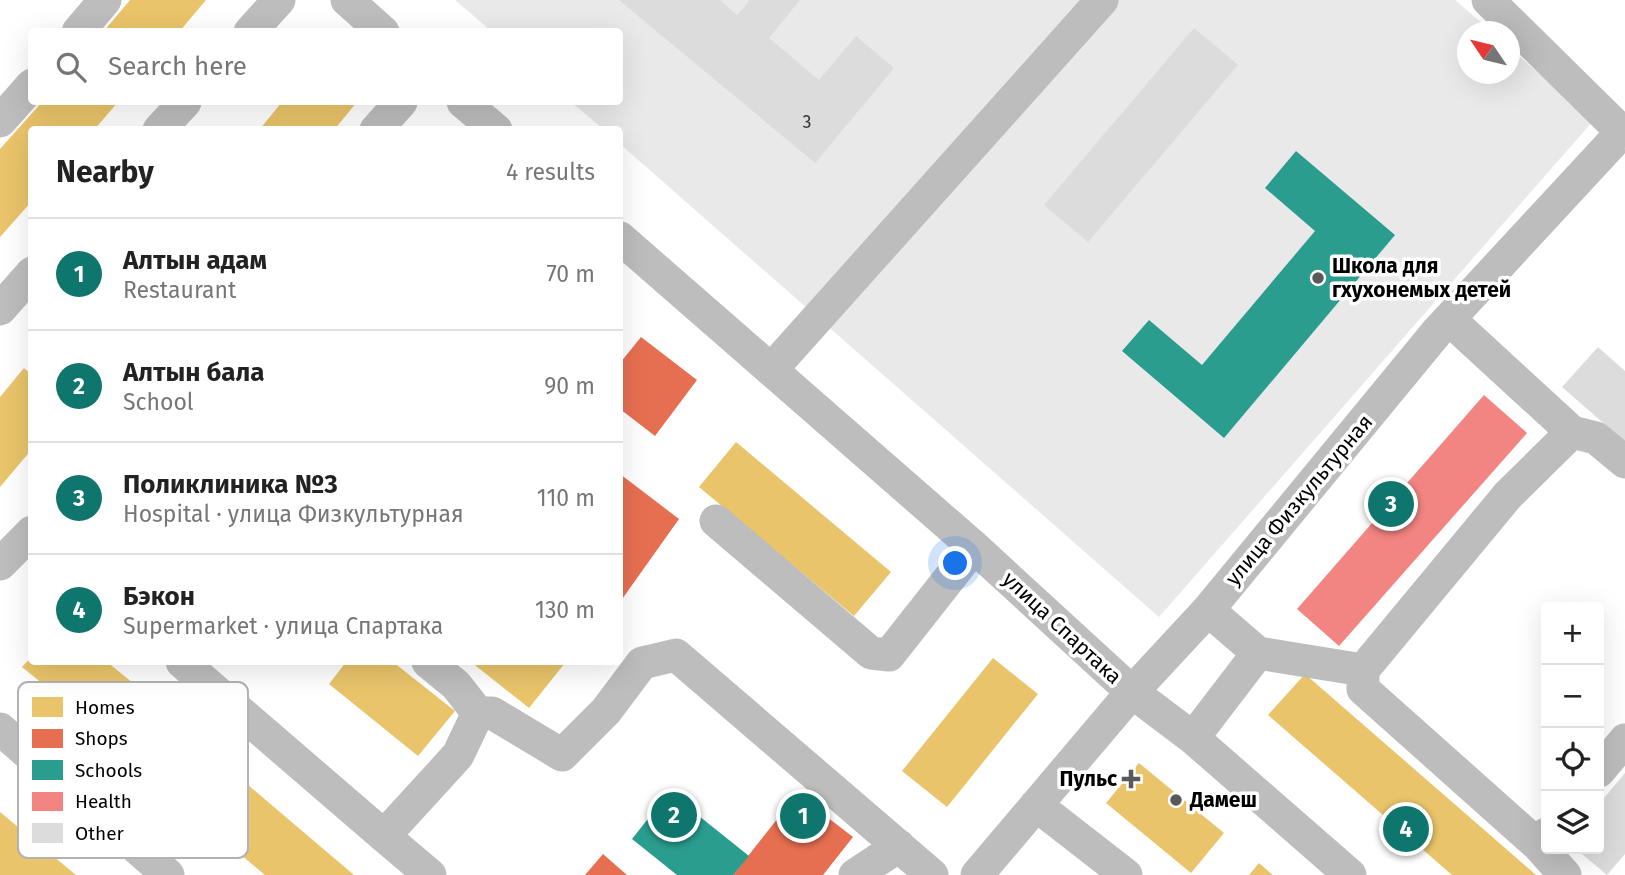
<!DOCTYPE html>
<meta charset="utf-8">
<style>
:root{--surface:#fff;--page:#f2f2f2;--text:#222;--muted:#767676;--line:#e0e0e0;--accent:#0f766e}
body{margin:0;font-family:"Fira Sans",sans-serif;background:var(--page);color:var(--text)}
.controls{position:absolute;right:21px;bottom:21px;display:grid;overflow:hidden;border-radius:7px;box-shadow:0 7px 28px #0002}
.controls button{width:63px;height:63px;display:grid;place-items:center;padding:0;border:0;border-bottom:2px solid var(--line);background:var(--surface);color:var(--text);font:35px sans-serif}
.compass{position:absolute;left:1457px;top:21px;width:63px;height:63px;border-radius:50%;background:var(--surface);box-shadow:0 7px 28px #0002;rotate:305deg}
.you{position:absolute;left:956px;top:564px;width:24px;height:24px;margin:-18px;border:5px solid #fff;border-radius:50%;background:#1a73e8;box-shadow:0 0 0 10px #1a73e833}
.badge{display:grid;place-items:center;width:46px;height:46px;border-radius:50%;background:var(--accent);color:#fff;font-size:23px;font-weight:700}
.pin{position:absolute;translate:-50% -50%;border:4px solid #fff;box-shadow:0 2px 7px #0006}
.list{margin:0;padding:0;list-style:none}
h2{display:flex;justify-content:space-between;align-items:center;height:91px;margin:0;padding:0 28px;font-size:30px}
h2 small{font-size:23px;font-weight:400;color:var(--muted)}
.list li{display:grid;grid-template-columns:46px 1fr auto;gap:21px;align-items:center;box-sizing:border-box;height:112px;padding:0 28px;border-top:2px solid var(--line)}
.list b{display:block;font-size:26px;white-space:nowrap}
.list p{margin:0;font-size:23px;white-space:nowrap;color:var(--muted)}
.list em{font-size:23px;font-style:normal;color:var(--muted)}
.icon{flex:none;width:38px;height:38px;fill:none;stroke:currentColor;stroke-width:2;stroke-linecap:round;stroke-linejoin:round}
.map{position:relative;flex:none;width:1625px;height:875px;overflow:hidden}
.search{position:absolute;background:var(--surface);box-shadow:0 7px 28px #0002;left:28px;top:28px;width:595px;height:77px;display:flex;align-items:center;gap:18px;box-sizing:border-box;padding:0 24px;border-radius:7px;color:var(--muted);font-size:26px}
.panel{position:absolute;background:var(--surface);box-shadow:0 7px 28px #0002;left:28px;top:126px;width:595px;height:539px;border-radius:7px}
.map>svg:first-child{display:block}
</style>
<div class="map">
<svg width="1625" height="875" viewBox="0 0 1625 875">
<rect width="100%" height="100%" fill="#fff"/>
<path fill="#e9e9e9" d="M455,0H1455L1491,31L1468,32V74H1510V48L1593,121L1159,617L620,144V130L603,129L571,102H620V32L491,31Z"/>
<path fill="#e9c46a" d="M130,0H206L179,32H103Z
M42,102H118L94,130H32V201L0,237V149Z
M282,102H357L334,130H259Z
M24,368L32,375V449L0,487V397Z
M736,442L891,572L854,616L699,487Z
M32,656V662H107L148,695L112,740L22,667Z
M993,658L1038,694L947,807L902,771Z
M346,662H393L455,711L418,756L329,684Z
M471,662H563L565,663L529,708Z
M1305,674L1536,875H1452L1268,715Z
M215,757L354,875H265L177,801Z
M1139,763L1224,833L1191,873L1106,803Z
M0,812L76,875H0Z
M1259,863L1273,875H1249Z"/>
<path fill="#e76f51" d="M641,337L697,380L655,436L620,409V363Z
M620,474L679,519L620,602Z
M797,794L853,837L823,875H733Z
M603,854L627,875H585Z"/>
<path fill="#2a9d8f" d="M1296,151L1395,235L1224,438L1122,351L1149,320L1202,365L1315,231L1265,188Z
M669,792L749,856L733,875H677L632,839Z"/>
<path fill="#f28482" d="M1484,395L1527,433L1339,646L1297,609Z"/>
<path fill="#dcdcdc" d="M619,0H720L737,15L750,0H800L769,38L819,80L856,36L894,68L815,163Z
M1194,28L1238,65L1088,242L1044,205Z
M1598,347L1625,371V442L1562,387Z
M1625,773V854L1607,875L1576,849H1599V804Z"/>
<g fill="none" stroke-linecap="round" stroke-linejoin="round">
<path stroke="#bdbdbd" stroke-width="33" d="M347,0L383,32
M1488,0L1622,132
M78,32L105,0
M250,32L279,0
M463,102L496,130
M0,121L32,85
M159,130L185,102
M376,130L401,102
M620,238L974,547L1132,692L1193,738L1350,875
M0,309L32,273
M1449,319L1572,432L1596,438L1625,462
M771,370L1102,0
M716,521L871,653L889,655L974,547
M0,564L32,532
M1208,610L1258,653L1363,670
M182,662L384,836
M428,662L456,685L478,713
M0,729L168,875
M1193,738L1258,653
M1599,771L1625,740
M1036,805L1126,875
M1546,834L1538,845L1363,689V670L1508,495L1572,432
M1538,845L1565,875
M430,875L384,836L458,755L478,713H492L562,755L606,711L642,663L676,655L932,875
M855,875L899,846
M977,875L1132,692L1208,610L1436,333L1625,129"/>
</g>
<g fill="#595959" stroke="#fff" stroke-width="2.5">
<circle cx="1318" cy="278" r="7"/>
<path d="M1127.5 768.5h7v7h7v7h-7v7h-7v-7h-7v-7h7z"/>
<circle cx="1176" cy="800" r="7"/>
</g>
<g text-anchor="middle" dominant-baseline="central" stroke-width="7" stroke-linejoin="round" paint-order="stroke">
<g font-size="18" fill="#373737">
<text x="807" y="122">3</text>
</g>
<g font-size="21" font-weight="bold" fill="#000" stroke="#fff" text-anchor="start">
<text x="1332" y="266">Школа для<tspan x="1332" dy="24">гхухонемых детей</tspan></text>
<text x="1117" y="779" text-anchor="end">Пульс</text>
<text x="1190" y="800">Дамеш</text>
</g>
<g font-size="21" fill="#000" stroke="#fff">
<text transform="translate(1299 500) rotate(-50)">улица Физкультурная</text>
<text transform="translate(1062 628) rotate(43)">улица Спартака</text>
</g>
</g>
<rect x="18" y="682" width="230" height="176" rx="10" fill="#fff" stroke="#b2b2b2" stroke-width="2"/>
<rect x="32" y="697" width="31" height="20" fill="#e9c46a"/>
<rect x="32" y="729" width="31" height="19" fill="#e76f51"/>
<rect x="32" y="760" width="31" height="20" fill="#2a9d8f"/>
<rect x="32" y="792" width="31" height="19" fill="#f28482"/>
<rect x="32" y="823" width="31" height="20" fill="#dcdcdc"/>
<g font-size="19" fill="#000">
<text x="75" y="714">Homes</text>
<text x="75" y="745">Shops</text>
<text x="75" y="777">Schools</text>
<text x="75" y="808">Health</text>
<text x="75" y="840">Other</text>
</g>
</svg>
<div class="controls">
<button>+</button>
<button>−</button>
<button><svg class="icon" aria-label="locate" viewBox="0 0 24 24"><circle cx="12" cy="12" r="6"/><path d="M12 2v4M12 18v4M2 12h4M18 12h4"/></svg></button>
<button><svg class="icon" aria-label="layers" viewBox="0 0 24 24"><path d="M12 4l9 5-9 5-9-5zM3 14l9 5 9-5"/></svg></button>
</div>
<svg class="compass" viewBox="-18 -18 36 36"><path d="M0-13l5 13h-10z" fill="#e53935"/><path d="M0 13l5-13h-10z" fill="#767676"/></svg>
<div class="you"></div>
<div class="pin badge" style="left:803px;top:816px">1</div>
<div class="pin badge" style="left:674px;top:815px">2</div>
<div class="pin badge" style="left:1391px;top:504px">3</div>
<div class="pin badge" style="left:1406px;top:829px">4</div>
<div class="search"><svg class="icon" aria-label="search" viewBox="0 0 24 24"><circle cx="10" cy="10" r="6"/><path d="M15 15l6 6"/></svg>Search here</div>
<section class="panel">
<h2>Nearby<small>4 results</small></h2>
<ul class="list">
<li><span class="badge">1</span><div><b>Алтын адам</b><p>Restaurant</p></div><em>70 m</em></li>
<li><span class="badge">2</span><div><b>Алтын бала</b><p>School</p></div><em>90 m</em></li>
<li><span class="badge">3</span><div><b>Поликлиника №3</b><p>Hospital · улица Физкультурная</p></div><em>110 m</em></li>
<li><span class="badge">4</span><div><b>Бэкон</b><p>Supermarket · улица Спартака</p></div><em>130 m</em></li>
</ul>
</section>
</div>
